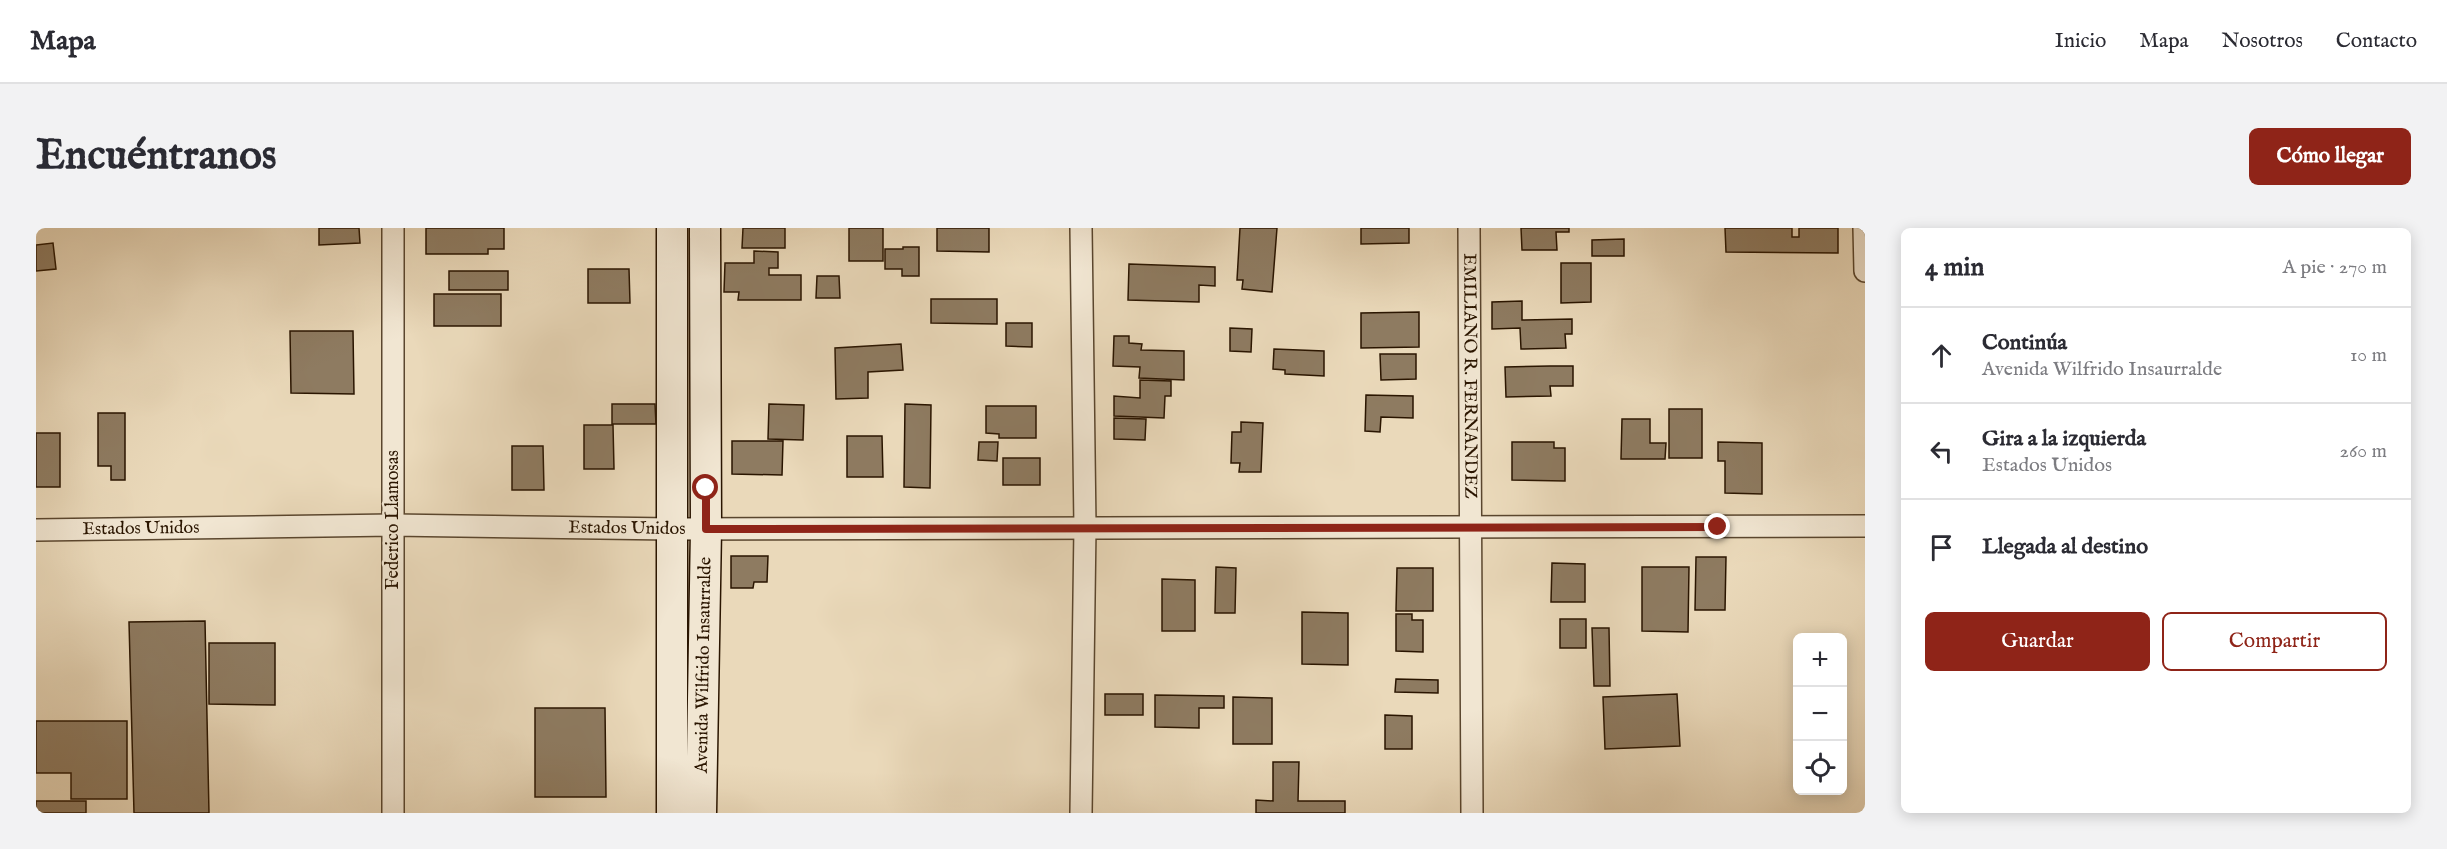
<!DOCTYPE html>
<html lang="es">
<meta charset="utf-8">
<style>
:root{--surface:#fff;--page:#f2f2f3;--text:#2b2b33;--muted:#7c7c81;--line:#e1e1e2;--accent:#8f2418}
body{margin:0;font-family:"IM FELL English",serif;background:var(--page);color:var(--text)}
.controls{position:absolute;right:18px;bottom:18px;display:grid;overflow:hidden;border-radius:9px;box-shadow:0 3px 15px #0003}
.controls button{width:54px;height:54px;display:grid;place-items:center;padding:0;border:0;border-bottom:2px solid var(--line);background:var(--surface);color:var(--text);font:30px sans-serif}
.stop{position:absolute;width:18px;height:18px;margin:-14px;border:4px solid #8f2418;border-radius:50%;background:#fff}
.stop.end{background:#8f2418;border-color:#fff;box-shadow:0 2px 6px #0008}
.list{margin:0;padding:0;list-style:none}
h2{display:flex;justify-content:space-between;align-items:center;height:78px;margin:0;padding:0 24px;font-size:26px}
h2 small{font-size:20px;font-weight:400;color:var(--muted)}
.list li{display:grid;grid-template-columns:39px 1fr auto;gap:18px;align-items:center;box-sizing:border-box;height:96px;padding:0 24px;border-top:2px solid var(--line)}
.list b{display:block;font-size:22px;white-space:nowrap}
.list p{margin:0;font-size:20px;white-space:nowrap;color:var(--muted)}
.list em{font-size:20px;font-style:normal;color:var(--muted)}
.actions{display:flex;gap:12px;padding:18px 24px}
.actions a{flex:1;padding:14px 0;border:2px solid var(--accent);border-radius:9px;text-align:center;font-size:21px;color:var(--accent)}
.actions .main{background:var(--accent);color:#fff}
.icon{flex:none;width:33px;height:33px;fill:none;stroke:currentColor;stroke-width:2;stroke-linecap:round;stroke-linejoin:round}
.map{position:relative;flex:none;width:1829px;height:585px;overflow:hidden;border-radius:9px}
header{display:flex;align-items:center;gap:36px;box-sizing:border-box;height:84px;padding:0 30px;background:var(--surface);border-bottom:2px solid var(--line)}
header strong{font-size:28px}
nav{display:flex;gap:33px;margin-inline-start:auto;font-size:21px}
.intro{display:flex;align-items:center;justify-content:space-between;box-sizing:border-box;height:144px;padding:0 36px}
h1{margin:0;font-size:42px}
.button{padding:15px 27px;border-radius:9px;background:var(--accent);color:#fff;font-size:21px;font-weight:700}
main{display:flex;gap:36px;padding:0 36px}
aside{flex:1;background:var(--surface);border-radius:9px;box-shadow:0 3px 15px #0003}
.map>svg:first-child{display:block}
</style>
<header>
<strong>Mapa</strong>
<nav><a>Inicio</a><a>Mapa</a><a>Nosotros</a><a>Contacto</a></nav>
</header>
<div class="intro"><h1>Encuéntranos</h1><a class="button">Cómo llegar</a></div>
<main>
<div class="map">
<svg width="1829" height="585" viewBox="0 0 1829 585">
<rect width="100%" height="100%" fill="#ead9ba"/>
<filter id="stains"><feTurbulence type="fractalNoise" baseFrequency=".00333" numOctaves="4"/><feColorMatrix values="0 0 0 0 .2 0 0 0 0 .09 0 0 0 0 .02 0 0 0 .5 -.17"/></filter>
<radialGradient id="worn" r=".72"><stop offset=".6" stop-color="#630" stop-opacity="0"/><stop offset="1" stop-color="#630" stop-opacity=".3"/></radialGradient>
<path fill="#8e7b61" stroke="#2a1500" stroke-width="1.5" d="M283,0H323L324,15L283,17Z
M390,0H468V21H452V26H390Z
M707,0H749V20H706Z
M813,0H847V33H813Z
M901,0H953V24L901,23Z
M1204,0H1241L1236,64L1206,61L1207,52H1201Z
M1325,0H1373V15L1325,16Z
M1485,0H1533V4H1520L1521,22H1486Z
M1689,0H1756V9H1763V0H1802V25L1690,24Z
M1588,11V28H1556V12Z
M17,15L20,41L0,43V17Z
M867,19H883V48H866V41H849V21H867Z
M718,23L742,24V40H733V47H765V72H702L703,64H688L689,35H718Z
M1525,35H1555V74L1525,75Z
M1093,36L1179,39V58L1163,57V74L1092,72Z
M552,41H593L594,75H552Z
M413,43H472V62H413Z
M781,48H803L804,70H780Z
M398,66H465V98H398Z
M895,71H961V96L895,95Z
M1486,73V92L1536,91V106H1529L1530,120L1485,121L1484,100L1456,101V74Z
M1383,84V119L1325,120V85Z
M970,95H996V119L970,118Z
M1194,100L1216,101L1215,124L1194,123Z
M254,103H317L318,166L255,165Z
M1078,108H1093V115L1106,116L1105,122L1148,123V152L1103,150L1104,139L1077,138Z
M865,116L867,142L832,144V170L800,171L799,120Z
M1238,121L1288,123V148L1249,146V142L1237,141Z
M1344,126H1380V151L1345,152Z
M1514,138H1537V158H1514L1515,168L1470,169L1469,139Z
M1104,152L1135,153V168H1129L1128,190L1078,188V168L1104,170Z
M1330,167L1377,168V190L1345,189L1344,204L1329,203Z
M576,176H619L620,196H576Z
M733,176L768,177L767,212L732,211Z
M869,176L895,177L894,260L868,259Z
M950,178H1000V210H963V206L950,205Z
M1633,181H1666V230H1633Z
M62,185H89V252H75V238H62Z
M1078,190L1110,191L1109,212L1078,211Z
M1586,191H1614V215H1630L1629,231H1585Z
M1205,194L1227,195L1225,244H1203L1204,235H1195L1196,204H1205Z
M548,197H577L578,241H548Z
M0,205H24V259H0Z
M811,208H846L847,249H811Z
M696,213H747L746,247L696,246Z
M943,214H962L961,233L942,232Z
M1476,214H1518V220H1529V253L1476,252Z
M1682,214L1726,215V266L1689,265V233H1682Z
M476,218H507L508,262H476Z
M967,230H1004V257H967Z
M695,328H732L731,354H718L717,360H695Z
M1660,329H1690L1689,382H1659Z
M1516,335L1549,336V374H1515Z
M1180,339L1200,340L1199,385H1179Z
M1606,339H1653L1652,404L1606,403Z
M1361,340H1397V383H1360Z
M1126,351L1159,352V403H1126Z
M1266,384L1312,385V437L1266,436Z
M1360,386H1376V392H1387V424L1360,423Z
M1524,391H1550V420H1524Z
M169,393L173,585H98L93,394Z
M1556,400H1573L1574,458H1558Z
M173,415H239V477L173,476Z
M1360,451L1402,452V465L1359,464Z
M1069,466H1107V487H1069Z
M1641,466L1644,518L1569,521L1567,469Z
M1119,467L1188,468V480H1163V500L1119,499Z
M1197,469L1236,470V516H1197Z
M499,480H569L570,569H499Z
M1349,487L1376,488V521H1349Z
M0,493H91V571H35V545H0Z
M1237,534H1263L1262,573H1309V585H1220V572L1237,573Z
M0,573H50V585H0Z"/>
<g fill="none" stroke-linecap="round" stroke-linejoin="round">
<g stroke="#5a462e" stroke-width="24">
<g id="street">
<path d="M357,0V585"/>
<path id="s1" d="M1433,0L1436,585"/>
<path d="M1828,0L1829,43"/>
<path id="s2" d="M0,302L357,297L636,301L1829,298"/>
<path d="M1045,585L1049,299L1045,0"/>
</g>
</g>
<g stroke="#2a1500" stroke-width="33">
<g id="secondary">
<path d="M636,0V585"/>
<path id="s3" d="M665,585L670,301L669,0"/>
</g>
</g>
<use href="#street" stroke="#f1e6d2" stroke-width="21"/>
<use href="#secondary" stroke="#f1e6d2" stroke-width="30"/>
</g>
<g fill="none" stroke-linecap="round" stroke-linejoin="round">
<path stroke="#8f2418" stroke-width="8" d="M670,260V301L1682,299"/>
</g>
<g text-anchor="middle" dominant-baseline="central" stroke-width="4.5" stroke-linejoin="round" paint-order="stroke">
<g font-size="18" fill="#2a1500" stroke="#f1e6d2">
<text stroke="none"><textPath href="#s1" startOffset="148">EMILIANO R. FERNANDEZ</textPath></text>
<text transform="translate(357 292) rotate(-90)">Federico Llamosas</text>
<text stroke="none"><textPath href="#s2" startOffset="105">Estados Unidos</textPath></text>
<text stroke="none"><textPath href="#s2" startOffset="591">Estados Unidos</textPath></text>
<text stroke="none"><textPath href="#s3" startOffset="148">Avenida Wilfrido Insaurralde</textPath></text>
</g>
</g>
<rect width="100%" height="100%" filter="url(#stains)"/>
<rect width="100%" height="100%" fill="url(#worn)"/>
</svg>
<div class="controls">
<button>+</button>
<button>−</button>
<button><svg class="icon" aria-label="locate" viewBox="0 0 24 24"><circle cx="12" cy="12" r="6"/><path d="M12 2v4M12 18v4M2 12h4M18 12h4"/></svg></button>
</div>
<div class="stop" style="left:670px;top:260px"></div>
<div class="stop end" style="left:1682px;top:299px"></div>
</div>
<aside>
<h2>4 min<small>A pie · 270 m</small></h2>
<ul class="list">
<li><svg class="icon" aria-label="ahead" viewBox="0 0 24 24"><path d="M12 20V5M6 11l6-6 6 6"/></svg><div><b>Continúa</b><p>Avenida Wilfrido Insaurralde</p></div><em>10 m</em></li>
<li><svg class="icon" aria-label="left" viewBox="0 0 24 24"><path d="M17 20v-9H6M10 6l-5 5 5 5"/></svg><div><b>Gira a la izquierda</b><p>Estados Unidos</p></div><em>260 m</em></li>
<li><svg class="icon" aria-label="arrive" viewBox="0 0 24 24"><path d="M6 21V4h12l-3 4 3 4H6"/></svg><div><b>Llegada al destino</b></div></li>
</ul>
<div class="actions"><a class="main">Guardar</a><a>Compartir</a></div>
</aside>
</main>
